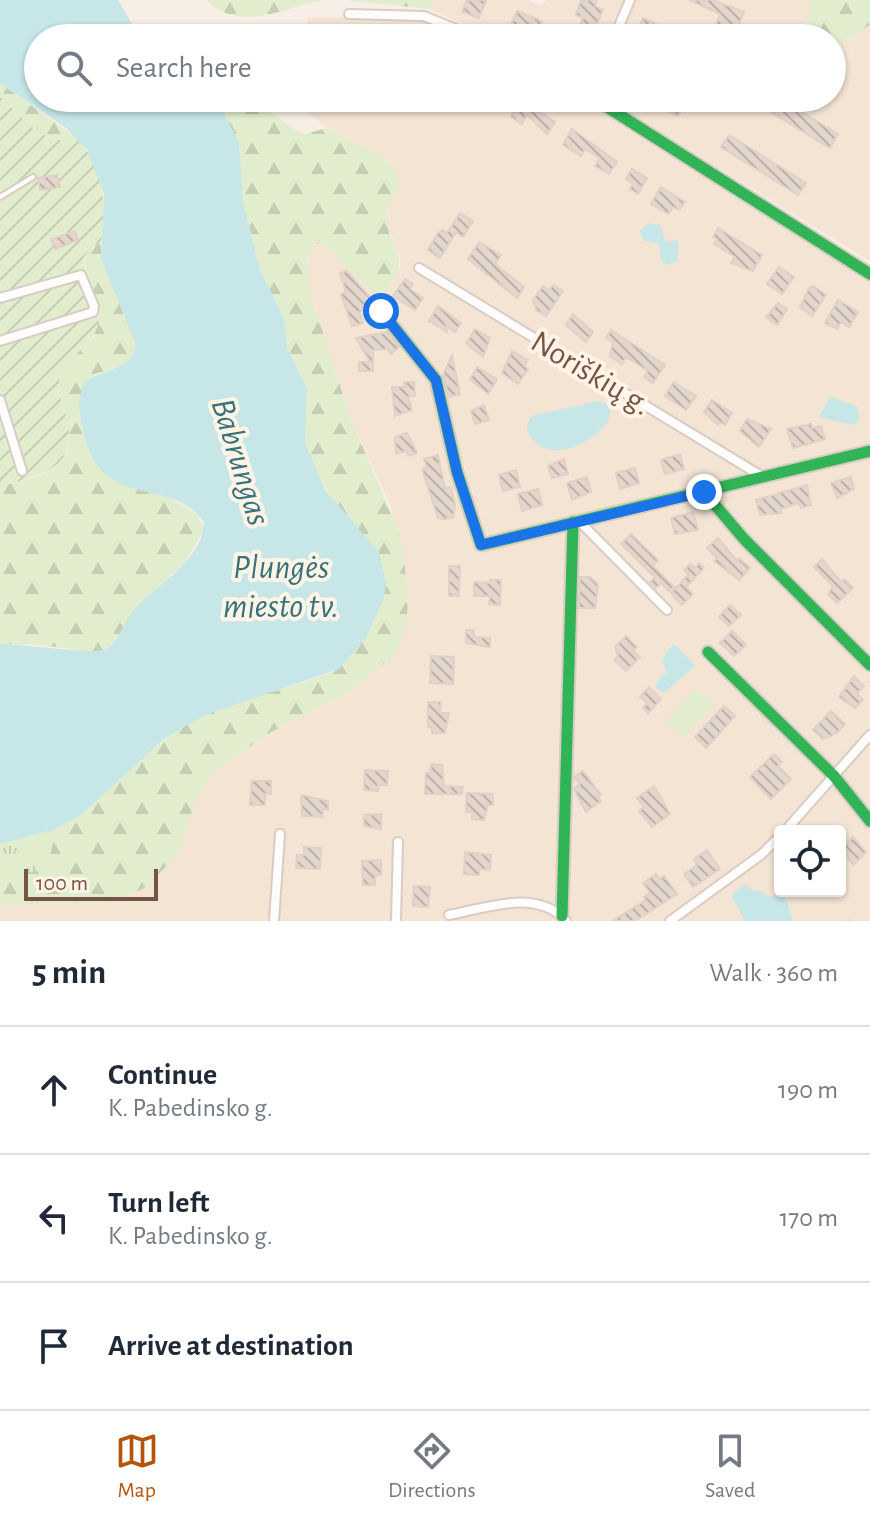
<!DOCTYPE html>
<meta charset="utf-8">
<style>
:root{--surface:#fff;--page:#f6f6f7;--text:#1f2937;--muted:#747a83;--line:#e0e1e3;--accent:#b45309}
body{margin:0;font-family:"Alegreya Sans",sans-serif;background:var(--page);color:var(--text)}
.controls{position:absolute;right:24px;bottom:24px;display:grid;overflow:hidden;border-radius:8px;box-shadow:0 2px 6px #0004}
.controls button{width:72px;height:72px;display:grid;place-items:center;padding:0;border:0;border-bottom:2px solid var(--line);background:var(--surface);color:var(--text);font:40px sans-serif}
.scale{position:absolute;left:24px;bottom:20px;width:134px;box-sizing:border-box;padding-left:8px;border:4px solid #755445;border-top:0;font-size:22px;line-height:28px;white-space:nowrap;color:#755445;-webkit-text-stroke:6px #fff4e6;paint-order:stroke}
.stop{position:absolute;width:24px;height:24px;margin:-18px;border:6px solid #1a73e8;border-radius:50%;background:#fff}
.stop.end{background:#1a73e8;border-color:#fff;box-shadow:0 2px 8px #0008}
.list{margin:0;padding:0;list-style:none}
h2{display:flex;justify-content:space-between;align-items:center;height:104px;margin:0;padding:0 32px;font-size:34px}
h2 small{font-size:26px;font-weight:400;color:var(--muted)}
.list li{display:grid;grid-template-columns:52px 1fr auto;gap:24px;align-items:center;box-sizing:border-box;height:128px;padding:0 32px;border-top:2px solid var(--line)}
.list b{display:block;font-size:30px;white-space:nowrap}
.list p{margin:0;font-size:26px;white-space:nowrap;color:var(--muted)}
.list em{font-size:26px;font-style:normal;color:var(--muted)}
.icon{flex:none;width:44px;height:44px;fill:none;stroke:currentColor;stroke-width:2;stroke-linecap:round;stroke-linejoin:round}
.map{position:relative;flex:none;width:870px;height:921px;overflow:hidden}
.search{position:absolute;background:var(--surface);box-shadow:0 2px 6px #0004;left:24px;right:24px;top:24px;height:88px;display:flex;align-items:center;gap:20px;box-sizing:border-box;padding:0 28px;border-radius:44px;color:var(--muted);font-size:30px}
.sheet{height:488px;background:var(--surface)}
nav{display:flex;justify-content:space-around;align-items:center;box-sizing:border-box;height:112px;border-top:2px solid var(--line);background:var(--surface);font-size:22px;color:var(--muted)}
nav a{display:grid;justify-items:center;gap:4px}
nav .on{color:var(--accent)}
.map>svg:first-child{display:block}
</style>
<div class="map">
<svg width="870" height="921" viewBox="0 0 870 921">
<defs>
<pattern id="grass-tufts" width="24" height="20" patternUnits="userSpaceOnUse" patternTransform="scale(2)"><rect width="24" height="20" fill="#e2edce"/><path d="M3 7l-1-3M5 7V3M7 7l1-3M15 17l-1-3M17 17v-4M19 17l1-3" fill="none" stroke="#c5cdb2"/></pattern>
<pattern id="forest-firs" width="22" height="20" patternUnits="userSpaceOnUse" patternTransform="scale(2)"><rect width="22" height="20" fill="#e2edce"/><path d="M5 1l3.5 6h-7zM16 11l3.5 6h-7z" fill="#c5cdb2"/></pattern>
<pattern id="garden-furrows" width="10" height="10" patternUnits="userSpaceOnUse" patternTransform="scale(2)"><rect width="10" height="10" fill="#e2edce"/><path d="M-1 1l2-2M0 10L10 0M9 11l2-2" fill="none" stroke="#c5cdb2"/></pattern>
<pattern id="building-back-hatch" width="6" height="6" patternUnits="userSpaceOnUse" patternTransform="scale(2)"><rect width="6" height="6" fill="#e3d6cd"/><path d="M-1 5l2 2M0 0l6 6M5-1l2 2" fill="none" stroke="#bdb0a8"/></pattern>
</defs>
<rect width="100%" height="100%" fill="#f7efe5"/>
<path fill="#f3e4d4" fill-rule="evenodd" d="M435,0H528L541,6L546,0H813L806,26L809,38H494L429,9Z
M308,17H401L429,22L470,38H304Z
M870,25V261L605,98H832V45L842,43Z
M292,98H578L870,281V921H0V904L110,903L145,888L178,854L197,796L216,770L271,732L345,695L395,655L392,509L351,420L310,292L307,257L311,245L322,243L377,297L400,268V257L386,222L389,162L326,128ZM780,831H840V891H780Z"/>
<path fill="url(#grass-tufts)" d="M53,830C54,871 38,874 0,877V844Z"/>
<path fill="url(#forest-firs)" d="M207,0H324C285,6 241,35 207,0Z
M343,0H435L429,9Z
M813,0H870V25L842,43L832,45V38H809L806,26Z
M0,83L78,139C43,148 24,117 0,97Z
M215,98H252L296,131L305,134L326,128C349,141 394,154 400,183C393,194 385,204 386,218C387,242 409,254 394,278C389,286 385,293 377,297L322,243L311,245L307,257L310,292L351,420L401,536L408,593L407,622L395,655L345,695L271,732L216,770L197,796L178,854L145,888L110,903L0,904V877C37,874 54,871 53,830C102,803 136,757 183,727C231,697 289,692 339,669L337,505L317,476L305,443L307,388L287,346L284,318L260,270L243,201L239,142Z
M101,242V259L136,345C134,366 113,368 95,374C80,404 75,413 88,446L198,515L204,530L185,562L140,604L113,643L104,650L93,652L42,645L0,644V487C17,481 44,477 57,465C90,438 45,397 64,366C71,355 86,345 95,336V302L83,257L93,243Z"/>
<path fill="url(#garden-furrows)" d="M0,97C24,117 43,148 78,139C104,171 107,203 101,242L93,244L83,258C85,279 102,302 98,323C94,349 61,356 59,383C58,394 64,409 67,420C79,471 38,474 0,487Z"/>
<path fill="#e2edce" d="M697,688L714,705L682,737L666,720Z"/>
<path fill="#c7e6e7" d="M0,0H118L140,38H38V98L217,101L239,142L243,201L260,270L284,318L287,347L307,388L305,443L325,490L379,552L386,583L384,598L366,638L339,669L205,715L164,739L81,815L53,830L0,844V644C17,644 96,654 104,650C119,644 123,623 133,611C155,585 203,561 204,522C169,473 101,515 83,430C79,412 76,399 85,382C102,369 134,369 136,345L101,259L104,194L87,150L66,128L0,83Z
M649,223L660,225L666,242L678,240V261L667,265L662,262L658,243L643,240L640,231Z
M830,396L857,407L859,420L854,425L819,417Z
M598,401L611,406L609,421C597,436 574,452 554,450C538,449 518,431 532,416Z
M671,646H677L695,666L664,693L655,687L660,677L667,673L662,660Z
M746,884L754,892L759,890L770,897L780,894L787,901L792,921H745L732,897L734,892Z"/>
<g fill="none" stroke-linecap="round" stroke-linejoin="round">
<path stroke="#c7e6e7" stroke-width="3" d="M848,921H852"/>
</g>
<path fill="url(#building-back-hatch)" stroke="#e0d1c7" stroke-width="2" d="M467,0H486L479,18L462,12Z
M581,0H597L595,6L603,10L591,38H574L583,18L576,15Z
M689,0H713L744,12L736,32L716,25L720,14Z
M517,11L542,21L537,32L525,28L522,35L509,30Z
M643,18L658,25L653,38H634Z
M676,25L694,31L691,38H670Z
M487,98H519L555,122L547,134L527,115L522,124L511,117L513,113Z
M673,98H688L678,116L666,110Z
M748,98H779L838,134L830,148Z
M572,129L617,162L609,174L595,166L600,158L585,149L581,156L563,145Z
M729,135L806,183L798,195L721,147Z
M632,169L647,178L638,194L630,189L633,184L626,179Z
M57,175L60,187L40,190L38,178Z
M661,187L685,202L679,210L673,207L668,214L651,204Z
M460,213L473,221L463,237L456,232L440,258L428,250L438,233L443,230L447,233Z
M718,228L762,255L753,271L731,263L735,257L714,244L717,239L713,237Z
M75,231L78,240L55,249L51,239Z
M479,242L501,255L495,264L524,287L517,298L468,259Z
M779,267L794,277L782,294L767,284Z
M347,271L374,302L359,312L363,323L352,326L341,294L346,292L340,273Z
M405,279L413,284L410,289L423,298L415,310L393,296Z
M553,285L563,291L546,316L536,310L533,300L543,286L549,290Z
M813,286L826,295L812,316L800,307L809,288Z
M838,300L858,312L849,327L841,322L837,329L825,323Z
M778,303L787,309L777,325L766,317Z
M438,306L461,323L455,332L446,326L447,332L429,321Z
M573,314L593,332L586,342L566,325Z
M475,329L490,338L483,357L466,343Z
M611,330L665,365L653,383L644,377L648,371L626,357L622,364L610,356L613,342L606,338Z
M387,332L399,347L391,354L387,349L373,350V371H359V362H370L356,338Z
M512,351L528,360L524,366L528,369L518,384L502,373Z
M452,355L460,394L449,397L443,375Z
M477,367L497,379L488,394L470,379Z
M404,382H414L415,396L408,397L412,410L395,416L392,387H405Z
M674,382L696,396L686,410L665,396Z
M712,400L732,413L725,425L720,422L718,425L704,412Z
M484,405L489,420L475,424L471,411Z
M747,419L771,429L759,447L740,431Z
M811,424L812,428L821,426L825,439L793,448L787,429Z
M407,433L417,453L408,456L406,451L396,454L395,437Z
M680,454L684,469L665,474L661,460Z
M438,455L445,489L451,487L455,505L453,517L445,519L438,518L422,469L427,467L424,459Z
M564,459L568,474L552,478L548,466Z
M635,468L639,483L620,489L616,473Z
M516,470L520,487L503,491L499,475Z
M587,477L591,492L572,500L567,483Z
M851,477L854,489L837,498L831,483Z
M807,485L811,505L801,508L799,503L780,509L781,513L760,515L756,500Z
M538,489L542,505L522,511L518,494Z
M693,512L698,530L675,534L671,518Z
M631,534L658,560L653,566L674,587L669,591L661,583L656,588L650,582L655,577L621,544Z
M718,538L737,561L739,558L750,568L739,580L714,561L717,558L707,548Z
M822,559L841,582L844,579L853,588L837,603L828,594L833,586L814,567Z
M699,563L704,568L686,587L693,594L682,605L671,593L689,574L684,570L690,564L695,568Z
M449,566H460L459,596H449Z
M580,577H590L598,584L595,608H579Z
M490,580H501L500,605L489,604L490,596H474V582L490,583Z
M730,605L741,615L729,626L719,617Z
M466,630H474V637L490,638V647L466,643Z
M732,631L746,645L734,656L720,643Z
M626,636L637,647L633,651L640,657L626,671L614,660L618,656L615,647Z
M431,656L454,657L453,684L430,683Z
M854,676L864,686L857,693L863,700L855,708L839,697Z
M649,687L661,699L648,713L643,708L647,703L640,697Z
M428,702H441L440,713H449L445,733H432V727H428Z
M724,706L735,716L706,748L695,737Z
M831,711L845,724L837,733L823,739L813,730Z
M774,754L782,762L778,766L791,779L771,799L750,777Z
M431,764L442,765L444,786L463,787L462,794H425L426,773H430Z
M365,770L388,771L387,785H378V791L364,790Z
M583,771L601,795L598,797L601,801L586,812L574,789L580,784L574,777Z
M252,781H271V794H265V805H250Z
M654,786L670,814L652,827L639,811L644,807L637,798Z
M467,793L493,794V805H488L484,820L472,819V812H466Z
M301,795L328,801V810L323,809L322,817L302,816Z
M381,814V829L364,826V815Z
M853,837L866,852L853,865L842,848Z
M304,847L321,848L320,869L296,868L297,855H304Z
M707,850L720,869L693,887L684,874L697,865L694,859Z
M465,852L491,855L490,870L479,869V875L464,874Z
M381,860V875L375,876V885H363L362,861Z
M656,874L660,879L664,876L677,894L635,921H612L646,900L644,897L650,893L643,883Z
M414,886L430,887L428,907L413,906Z"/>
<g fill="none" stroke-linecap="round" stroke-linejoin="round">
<g stroke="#d8ccc4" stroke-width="8">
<path id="lane" d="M0,197L33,177"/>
</g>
<g stroke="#d8ccc4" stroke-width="12">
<path id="street" d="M349,14L424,16L478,38
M614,38L630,0
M419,268L763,477
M0,298L81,275L94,306L93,312L0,341
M0,400L22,471
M578,520L667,610
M785,831L870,735
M449,915C486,908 537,888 566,921
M274,921L280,834
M396,921L398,842
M670,921L762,854L780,836"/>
</g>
<g stroke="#d7cbc2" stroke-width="15">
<path id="fast" d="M593,98L870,274
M381,311L436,380L457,472L481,545L870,451
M704,492L744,539L870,665
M708,652L834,776L870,821
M562,916L573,522"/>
</g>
<use href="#lane" stroke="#fefdfb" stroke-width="4"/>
<use href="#street" stroke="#fefdfb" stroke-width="8"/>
<use href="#fast" stroke="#30b455" stroke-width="11"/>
</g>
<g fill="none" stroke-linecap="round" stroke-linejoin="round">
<path stroke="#1a73e8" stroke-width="10" d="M381,311L436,380L457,472L481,545L704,492"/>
</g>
<g text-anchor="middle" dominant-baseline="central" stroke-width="8" stroke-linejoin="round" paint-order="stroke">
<g font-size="32" fill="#755445" stroke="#fff4e6">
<text transform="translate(591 373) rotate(31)">Noriškių g.</text>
</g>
<g font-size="34" font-style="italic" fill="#38737c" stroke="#fff4e6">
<text transform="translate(240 462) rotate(73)">Babrungas</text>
<text x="281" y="568">Plungės<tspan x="281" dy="39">miesto tv.</tspan></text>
</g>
</g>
</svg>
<div class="controls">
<button><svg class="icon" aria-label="locate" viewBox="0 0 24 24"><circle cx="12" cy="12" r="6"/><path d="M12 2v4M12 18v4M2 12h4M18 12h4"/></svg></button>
</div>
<div class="scale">100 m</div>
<div class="stop" style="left:381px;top:311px"></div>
<div class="stop end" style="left:704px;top:492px"></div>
<div class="search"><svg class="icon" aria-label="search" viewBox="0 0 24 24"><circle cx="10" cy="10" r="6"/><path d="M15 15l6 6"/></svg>Search here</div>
</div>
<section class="sheet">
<h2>5 min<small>Walk · 360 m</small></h2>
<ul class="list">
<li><svg class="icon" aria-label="ahead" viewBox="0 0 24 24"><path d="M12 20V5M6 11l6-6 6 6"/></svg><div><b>Continue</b><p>K. Pabedinsko g.</p></div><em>190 m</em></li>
<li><svg class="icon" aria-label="left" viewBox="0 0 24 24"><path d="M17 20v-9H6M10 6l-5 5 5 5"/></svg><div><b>Turn left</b><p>K. Pabedinsko g.</p></div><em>170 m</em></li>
<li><svg class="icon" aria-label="arrive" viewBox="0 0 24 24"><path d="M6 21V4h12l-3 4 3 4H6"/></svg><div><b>Arrive at destination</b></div></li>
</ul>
</section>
<nav>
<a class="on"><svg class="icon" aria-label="map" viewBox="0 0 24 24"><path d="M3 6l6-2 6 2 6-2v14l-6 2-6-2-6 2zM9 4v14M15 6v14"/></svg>Map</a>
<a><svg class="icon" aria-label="directions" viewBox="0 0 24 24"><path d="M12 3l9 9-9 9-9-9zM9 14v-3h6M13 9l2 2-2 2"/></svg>Directions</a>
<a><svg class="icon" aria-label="saved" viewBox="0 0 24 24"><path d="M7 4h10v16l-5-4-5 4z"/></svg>Saved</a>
</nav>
